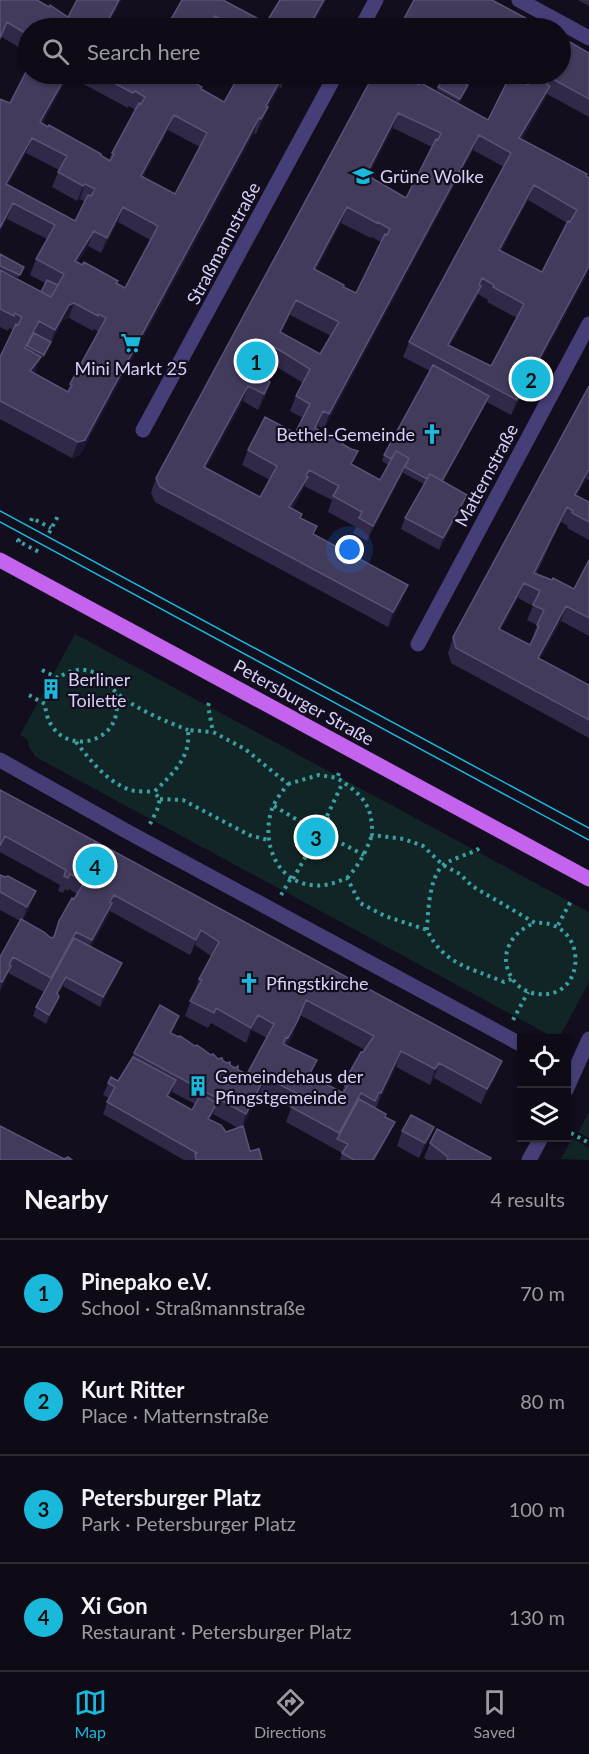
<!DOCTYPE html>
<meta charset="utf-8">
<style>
:root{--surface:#0e0a16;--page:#1c1823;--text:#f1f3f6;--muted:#9b9aa1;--line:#2e2b35;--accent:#1ab9db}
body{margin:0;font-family:Lato,sans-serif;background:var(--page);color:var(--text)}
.controls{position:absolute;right:18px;bottom:18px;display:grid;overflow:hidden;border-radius:0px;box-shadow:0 2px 4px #0004}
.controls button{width:54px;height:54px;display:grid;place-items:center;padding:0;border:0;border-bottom:2px solid var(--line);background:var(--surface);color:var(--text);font:30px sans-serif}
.you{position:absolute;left:350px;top:550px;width:21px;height:21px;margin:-15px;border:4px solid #fff;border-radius:50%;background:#1a73e8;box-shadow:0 0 0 9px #1a73e833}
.badge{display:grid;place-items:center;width:39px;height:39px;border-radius:50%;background:var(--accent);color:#111;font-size:20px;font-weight:700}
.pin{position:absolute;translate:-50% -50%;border:3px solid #fff;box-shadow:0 2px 6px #0006}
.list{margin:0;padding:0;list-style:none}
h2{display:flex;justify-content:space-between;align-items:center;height:78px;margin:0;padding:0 24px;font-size:26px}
h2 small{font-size:20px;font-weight:400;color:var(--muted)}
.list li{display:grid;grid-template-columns:39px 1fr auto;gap:18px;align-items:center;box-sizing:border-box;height:108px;padding:0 24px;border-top:2px solid var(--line)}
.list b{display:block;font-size:22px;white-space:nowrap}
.list p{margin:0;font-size:20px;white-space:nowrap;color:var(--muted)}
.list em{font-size:20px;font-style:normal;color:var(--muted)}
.icon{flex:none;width:33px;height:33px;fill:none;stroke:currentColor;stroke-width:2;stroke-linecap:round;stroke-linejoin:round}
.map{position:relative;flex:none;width:589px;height:1160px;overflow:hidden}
.search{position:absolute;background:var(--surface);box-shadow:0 2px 4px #0004;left:18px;right:18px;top:18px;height:66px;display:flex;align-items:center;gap:15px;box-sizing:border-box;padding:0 21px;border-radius:33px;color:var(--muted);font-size:22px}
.sheet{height:510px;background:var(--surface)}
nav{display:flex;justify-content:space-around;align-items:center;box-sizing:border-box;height:84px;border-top:2px solid var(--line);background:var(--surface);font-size:16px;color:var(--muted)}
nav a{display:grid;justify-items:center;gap:3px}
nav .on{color:var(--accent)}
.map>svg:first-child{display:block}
</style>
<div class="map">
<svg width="589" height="1160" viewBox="0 0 589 1160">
<rect width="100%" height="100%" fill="#120e1d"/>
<path fill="#122526" d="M75,634L589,912V982L559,1038H555L34,756V754L30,749L27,739L20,735Z
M589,1113V1138L578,1132Z
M572,1138L589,1148V1160L561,1159Z"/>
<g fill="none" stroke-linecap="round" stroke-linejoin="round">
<path stroke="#3ba0a2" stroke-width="4" stroke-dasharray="3 4.5" stroke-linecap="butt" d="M31,521L32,518L51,528
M49,533L59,514
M20,539L18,541L39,552
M42,670L58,678C68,671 80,667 93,672C106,676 108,686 117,693C135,709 165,721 188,730
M29,695L45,704C49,762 130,748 115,694
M209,703L208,706L213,732L245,749L288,784C282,792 274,801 271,812C262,842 276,881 311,885C324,887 335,883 347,878L360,903L385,916L427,930C444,965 471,968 504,982L512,979
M76,742C91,761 106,781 130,790C137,792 147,791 154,792
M339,773L337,778C361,794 373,804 372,835L404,839L423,846L443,865L460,874L472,886L535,923C589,919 588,1000 538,994C527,993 517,987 512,978C497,955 512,931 535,923
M288,784L319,775L337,778
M160,799L183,800L249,835L268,840
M274,806L304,824
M327,816L343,782
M150,824L157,810L160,799L154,792C173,773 191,758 188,730L213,732
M335,840L364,855
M347,878C359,865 366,852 372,835
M293,879L311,847L335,840L327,816L304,824L311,847
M281,895L291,878
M558,925L572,899
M427,930C428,912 429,880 442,866C448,860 469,854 477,850L479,848
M513,1020L528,992
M571,1133L589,1143"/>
<path stroke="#453e77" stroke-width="15" d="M519,0L589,38
M361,28L376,0
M143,430L336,74
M418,644L589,324
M0,760L128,832L522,1045
M566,1090L589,1039
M529,1160L541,1138"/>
<path stroke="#c463ed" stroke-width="15" d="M0,560L589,879"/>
<path stroke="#1ab9db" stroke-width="1.5" d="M0,511L589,828
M0,522L589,840"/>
</g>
<path fill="#322949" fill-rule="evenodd" d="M0,0L68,17L77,0H122L106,28H28V53L2,37L0,41Z
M182,0L266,23L280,0H326L311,28H166Z
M414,0L544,28H399Z
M578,0H589V6Z
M589,53V117L547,94L544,101L522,139L589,178V271L511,415L487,402L443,481L467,495L463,506L439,550L401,529L405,518L424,484L403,473L367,541L353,533L356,527L328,512L332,500L304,486L302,492L292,509L301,518L314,534L402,600L388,627L155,502L151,493L156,478L374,74H423L417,84L488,120L529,83L510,74H561ZM393,128L432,147L406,198L368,176ZM473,150L504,167L409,342L403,357L430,371L384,455L382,461L388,465L380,480L353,465L317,429L318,426L324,429ZM528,200L567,223L542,272L501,251ZM341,223L371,238L372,237L381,242L356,293L316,270ZM478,294L488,300L487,302L517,318L491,366L450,346L475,301ZM290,315L331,336L320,354L281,333ZM267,361L303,383L296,396L290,411L303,418L295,433L248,450L242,465L270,480L260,497L206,468L243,401L258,410L265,397L270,382L259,376Z
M28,74H137L141,76L187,74L183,80L224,102L240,74H288L281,88L279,87L278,89L268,108L262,122L256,134L254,133L80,455L72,458L0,419V357L13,330L9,328L8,331L0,327V254L24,267L18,278L3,271L41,292L45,283L30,275L36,259L47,239L7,219L10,103ZM69,74L76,78V80L128,108L129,106L135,110L112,153L109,160L42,124ZM168,130L200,147L175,194L143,177ZM26,153L59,170L52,187L77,201L80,199L85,202L75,221L8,185ZM118,222L150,240L125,288L78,262L88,246L101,253ZM69,318L93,331L94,329L98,332L70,384L67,392L34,374L41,357L43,358L63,320Z
M475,74H494L489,83L474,75Z
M438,87L466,89L459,102L437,90Z
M589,386V480L586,479L577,496L589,502V540L567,528L568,526L561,522L536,574L574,589L589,560V636L561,621L540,659L589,685V738L451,663L448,653L453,637ZM518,598L533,606L527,620L537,625L530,645L501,630Z
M58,685L51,697L44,694L45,691Z
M0,790L496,1076L481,1104L434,1078L430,1085L396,1067L376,1108L385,1117L395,1122L391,1131L375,1160H340L342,1153L286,1122L291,1108L260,1092L243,1126L250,1151L262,1160H184L103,1114L109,1098L103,1095L108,1083L118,1081L134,1053L179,1016L172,1034L247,1074L267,1038L252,1030L246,1043L211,1023L208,1028L185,1016L199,979L211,956L195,945L190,955L110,911L107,919L91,947L122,963L118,973L100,1007L63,986L58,995L55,1006L46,1024L33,1016L36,1007L44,992L8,973L5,981L0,991V957L20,921L0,910V875L30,906L23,920L51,938L53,937L59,921L77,894L69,889L68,891L65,889L63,893L58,891L60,885L0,852ZM300,1015L365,1050L348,1075L342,1092L311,1076L287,1046L293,1035ZM172,1092L195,1104L192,1110L169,1097ZM213,1114L238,1128L226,1132L210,1120Z
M434,1127L428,1142L419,1158L397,1146L402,1131Z
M430,1143L490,1160H427L424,1158Z"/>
<path fill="#1d1630" d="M119,0H122L106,28H104Z
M324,0H326L311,28H308Z
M67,74H70L34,137L40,122Z
M184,74H187L176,94L181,78Z
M284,74L279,87L268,108L262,122L256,134L266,106Z
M286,74H288L281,88L286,74L285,75Z
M420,74H423L413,91L419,76Z
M551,78L546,92L550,86L544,101L513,153L519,138Z
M398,113L393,128L364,184L365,174Z
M174,115L168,130L136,192L141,176Z
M259,118L254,133L80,455L72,458L78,442Z
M479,135L473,150L324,429L329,414Z
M32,138L26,153L1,199L6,184Z
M85,184L80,199L77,201L83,186Z
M534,185L528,200L493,265L499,250Z
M13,203L7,219L0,232V228Z
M123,207L118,222L101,253L107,238Z
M347,207L341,223L308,284L314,269Z
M94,231L88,246L70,276L75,261Z
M589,266V271L511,415L517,400Z
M482,278L475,301L442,360L448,345Z
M296,300L290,315L274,347L280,332Z
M74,303L69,318L63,320L43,358L51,342L55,330L69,305Z
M39,321L33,336L26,350L25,348Z
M273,346L267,361L251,390L257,375Z
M41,357L35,372L25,387L30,371Z
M270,382L265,397L258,410L264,394Z
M248,386L243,401L199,482L204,467Z
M489,396L487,402L437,492L439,485Z
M323,411L318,426L309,443L315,428Z
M409,458L403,473L367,541L373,526Z
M589,469L586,479L570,510L575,495Z
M309,470L305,482L308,477L302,492L283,522L289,507Z
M467,495L463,506L439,550L443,538Z
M567,507L561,522L528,588L534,573Z
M524,583L518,598L494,644L499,629Z
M408,585L402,600L388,627L393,612Z
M566,606L561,621L533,673L538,658Z
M36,891L30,906L22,922L27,907Z
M114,895L107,919L87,955L92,940Z
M201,930L195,945L190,955L196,940Z
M13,957L7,972L11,966L5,981L0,991L2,982Z
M122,963L118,973L100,1007L103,997Z
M66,977L63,986L54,1002L57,993Z
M59,997L55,1006L46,1024L49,1015Z
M306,1000L293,1035L283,1053L288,1038Z
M258,1015L252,1030L246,1043L251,1028Z
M179,1016L174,1031L165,1048L170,1033Z
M401,1051L396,1067L376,1108L381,1093Z
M317,1060L311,1075L303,1090L309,1075Z
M502,1061L496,1076L481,1104L487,1089Z
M439,1063L434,1078L430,1085L435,1069Z
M265,1077L260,1092L241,1130L246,1114Z
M176,1080L172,1092L163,1108L167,1096Z
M217,1103L213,1114L204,1130L208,1119Z
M395,1122L391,1131L375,1160H373Z
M434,1127L428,1142L419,1158L425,1143Z"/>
<path fill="#433b5c" stroke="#5b5275" stroke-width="1.5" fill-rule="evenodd" d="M0,0H37L49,7L50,5L68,17L77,0H119L104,28H28V35L7,22L0,38Z
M182,0H223L266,23L280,0H324L308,28H238L215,16L208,28H166Z
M414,0H492L544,28H461L453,24L455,23L447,19L444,26L445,27L444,28H399Z
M561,37L589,53V99L551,78L547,85L550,86L519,138L587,174L586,176L589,178V266L517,400L409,342L511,153L479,135L329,414L323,411L315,428L351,449L358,451L351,464L380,480L396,451L409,458L373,526L359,518L362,512L333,496L339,486L309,470L306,476L308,477L289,507L302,514L300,518L317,526L313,534L408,585L393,612L160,487L156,478L374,74H420L419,76L416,75L413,82L419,85L421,83L488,120L510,76L528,85L534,74H561ZM398,113L441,133L438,140L436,139L406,198L365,174L369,169ZM534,185L577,210L570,222L568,221L542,272L499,250ZM347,207L377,223L378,222L390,229L387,235L385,234L356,293L343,287L344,285L314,269ZM482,278L494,285L493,287L524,304L491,366L448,345L481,286L479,285ZM296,300L339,322L320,354L280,332ZM273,346L310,369L296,396L310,404L295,433L265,417L248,450L277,466L260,497L204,467L248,386L264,394L270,382L257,375Z
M28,68V74H67L40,122L48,127L49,125L101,154L100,155L110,161L114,154L112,153L139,103L141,104L145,97L135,91L133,93L97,74H137L141,76L142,74H184L181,78L193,84V82L202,87L201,89L224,102L240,74H284L266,106L268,107L261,119L259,118L85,440L78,442L0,401V357L16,324L18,325L22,317L15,313L14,316L0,309V270L51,297L64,274L36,259L55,225L13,203L0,228V99L10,103ZM174,115L207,133L175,194L141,176ZM32,138L67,156L58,172L83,186L85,184L95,189L91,196L88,195L75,221L6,184ZM123,207L158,226L125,288L116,283L118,281L84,262L82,265L75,261L94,231L107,238ZM74,303L98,316L99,314L106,318L70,384L72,385L68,392L30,371L41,357L25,348L39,321L55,330L69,305Z
M446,74L468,85L460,99L438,87Z
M479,74H494L490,79Z
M0,254L24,267L20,275L0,266Z
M47,280L58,285L51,297L41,292Z
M34,333L51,342L44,355L27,346Z
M433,365L489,396L442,481L430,474L427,479L405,467L409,458L396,451L391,459L384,455Z
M589,386V469L575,495L589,502V522L572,513L573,511L567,507L534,573L552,580L553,578L574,589L589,560V618L566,606L538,658L589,685V720L456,648L453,637ZM524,583L540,591L533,605L544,610L537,625L539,626L530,645L499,629Z
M430,474L467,495L443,538L405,518Z
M52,678L59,682L52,694L45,691Z
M0,790L502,1061L487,1089L439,1063L435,1069L401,1051L381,1093L379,1092L375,1101L361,1093L339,1133L291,1107L298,1094L265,1077L246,1114L134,1053L160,1005L179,1016L170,1033L179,1037L180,1036L195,1046L197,1045L211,1055L213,1054L218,1059L222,1058L223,1061L227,1063L230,1062V1065L235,1068L238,1066V1070L247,1074L274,1024L258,1015L251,1028L216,1008L214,1013L190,1001L202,980L199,979L219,942L201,930L196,940L114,895L110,902L112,903L92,940L76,932L51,978L13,957L9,965L11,966L2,982L0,981V957L21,919L44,932L51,938L54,937L59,921L72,898L74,899L86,880L75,874L74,876L70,874L68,878L64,876L66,870L5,836L0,846ZM306,1000L374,1036L363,1052H361L348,1075L345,1085L347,1086L343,1093L309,1075L317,1060L283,1044L286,1037L288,1038L298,1020Z
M0,875L5,877L8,876L36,891L27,907L0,892Z
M74,938L122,963L103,997L66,977L57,993L59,997L49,1015L36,1007Z
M133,1057L176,1080L167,1096L192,1110L201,1094L217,1103L208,1119L221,1125L226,1132L243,1126L250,1151L259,1149L262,1160H196L195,1154L197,1153L107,1102L115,1087L108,1083L111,1077L118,1081Z
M359,1099L386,1114L385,1117L395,1122L373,1160H354L342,1153L348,1144L337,1139Z
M411,1115L434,1127L425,1143L402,1131Z
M0,1126L64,1159L68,1157L72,1160H0Z
M437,1129L491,1158L490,1160H447L448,1157L430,1143Z"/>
<defs>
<g id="school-bare" transform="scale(1.62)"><path d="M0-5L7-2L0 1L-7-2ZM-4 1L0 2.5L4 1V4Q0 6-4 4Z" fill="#1ab9db" stroke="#120e1d" stroke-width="2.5" paint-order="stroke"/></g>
<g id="supermarket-bare" transform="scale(1.62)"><path d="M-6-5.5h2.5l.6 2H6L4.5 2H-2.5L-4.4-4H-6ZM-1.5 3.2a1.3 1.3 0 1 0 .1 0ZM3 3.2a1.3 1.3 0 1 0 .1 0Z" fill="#1ab9db" stroke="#120e1d" stroke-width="2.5" paint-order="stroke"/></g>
<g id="church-bare" transform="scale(1.62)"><path d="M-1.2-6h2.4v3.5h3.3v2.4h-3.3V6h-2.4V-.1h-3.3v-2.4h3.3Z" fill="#1ab9db" stroke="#120e1d" stroke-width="2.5" paint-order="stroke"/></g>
<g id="building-bare" transform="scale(1.62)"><path d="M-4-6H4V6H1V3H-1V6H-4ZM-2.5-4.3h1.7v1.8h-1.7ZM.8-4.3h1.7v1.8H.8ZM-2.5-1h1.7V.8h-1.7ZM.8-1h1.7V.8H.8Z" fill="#1ab9db" stroke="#120e1d" stroke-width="2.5" paint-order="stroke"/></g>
</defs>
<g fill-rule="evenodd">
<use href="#school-bare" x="363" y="176"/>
<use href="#supermarket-bare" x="131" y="343"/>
<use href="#church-bare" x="432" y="434"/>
<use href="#building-bare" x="51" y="689"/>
<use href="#church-bare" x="249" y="983"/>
<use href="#building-bare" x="198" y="1086"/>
</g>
<g text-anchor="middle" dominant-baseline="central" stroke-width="4.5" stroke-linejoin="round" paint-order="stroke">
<g font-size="18" fill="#d8d0f9" stroke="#120e1d" text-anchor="start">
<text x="380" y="176">Grüne Wolke</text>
<text x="131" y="368" text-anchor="middle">Mini Markt 25</text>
<text x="415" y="434" text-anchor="end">Bethel-Gemeinde</text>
<text x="68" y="679">Berliner<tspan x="68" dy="21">Toilette</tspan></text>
<text x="266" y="983">Pfingstkirche</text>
<text x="215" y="1076">Gemeindehaus der<tspan x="215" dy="21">Pfingstgemeinde</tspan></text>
</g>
<g font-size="18" fill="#d8d0f9" stroke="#120e1d">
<text transform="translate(223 243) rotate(-62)">Straßmannstraße</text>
<text transform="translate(486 475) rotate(-62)">Matternstraße</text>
<text transform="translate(304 702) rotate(29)">Petersburger Straße</text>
</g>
</g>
</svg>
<div class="controls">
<button><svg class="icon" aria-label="locate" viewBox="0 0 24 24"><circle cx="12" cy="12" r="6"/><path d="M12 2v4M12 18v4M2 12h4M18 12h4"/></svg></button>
<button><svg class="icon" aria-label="layers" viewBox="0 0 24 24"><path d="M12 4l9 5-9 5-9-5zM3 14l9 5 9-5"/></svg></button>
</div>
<div class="you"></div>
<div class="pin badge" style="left:256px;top:361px">1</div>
<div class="pin badge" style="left:531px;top:379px">2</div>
<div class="pin badge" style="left:316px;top:837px">3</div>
<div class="pin badge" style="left:95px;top:866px">4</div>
<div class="search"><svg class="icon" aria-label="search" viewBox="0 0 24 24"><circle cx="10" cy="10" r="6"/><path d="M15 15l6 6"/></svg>Search here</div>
</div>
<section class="sheet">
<h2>Nearby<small>4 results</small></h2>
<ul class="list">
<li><span class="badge">1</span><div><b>Pinepako e.V.</b><p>School · Straßmannstraße</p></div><em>70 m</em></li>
<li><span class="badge">2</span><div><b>Kurt Ritter</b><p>Place · Matternstraße</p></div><em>80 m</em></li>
<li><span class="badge">3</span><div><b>Petersburger Platz</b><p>Park · Petersburger Platz</p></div><em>100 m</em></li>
<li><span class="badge">4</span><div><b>Xi Gon</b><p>Restaurant · Petersburger Platz</p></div><em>130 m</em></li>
</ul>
</section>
<nav>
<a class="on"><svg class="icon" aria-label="map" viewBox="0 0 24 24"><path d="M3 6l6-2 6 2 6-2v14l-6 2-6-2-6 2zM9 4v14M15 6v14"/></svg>Map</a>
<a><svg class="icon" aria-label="directions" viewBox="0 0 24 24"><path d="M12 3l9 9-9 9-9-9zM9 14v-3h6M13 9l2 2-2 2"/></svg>Directions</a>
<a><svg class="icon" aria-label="saved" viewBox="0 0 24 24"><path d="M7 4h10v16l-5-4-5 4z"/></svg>Saved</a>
</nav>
